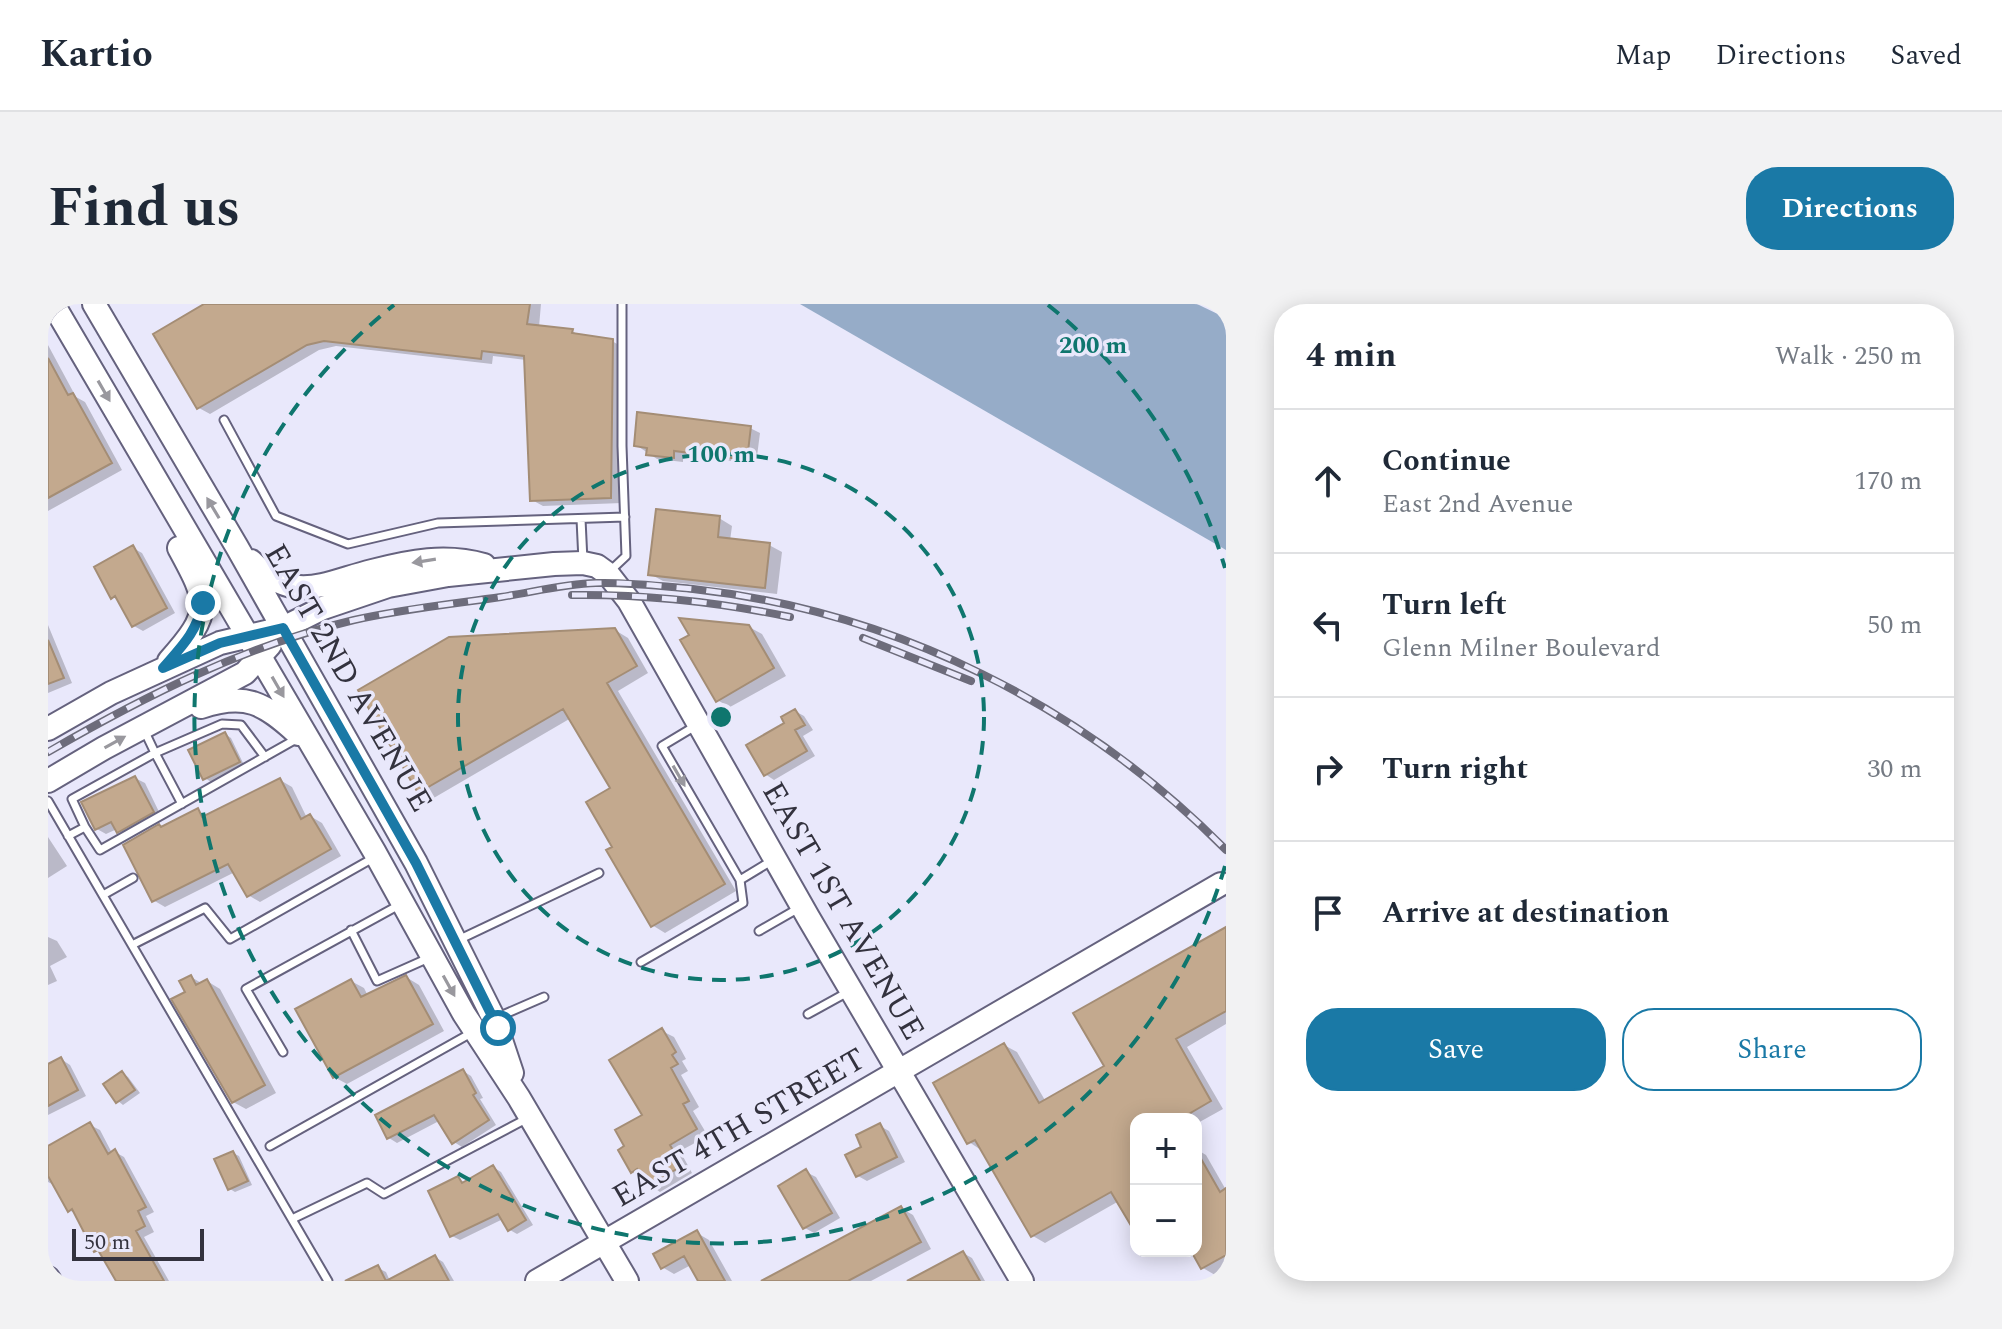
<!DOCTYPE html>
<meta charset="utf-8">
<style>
:root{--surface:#fff;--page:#f2f2f3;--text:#1f2937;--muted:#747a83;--line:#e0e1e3;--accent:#1a79a6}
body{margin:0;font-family:Spectral,serif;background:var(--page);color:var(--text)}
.controls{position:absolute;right:24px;bottom:24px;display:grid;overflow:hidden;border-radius:16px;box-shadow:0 4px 20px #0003}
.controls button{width:72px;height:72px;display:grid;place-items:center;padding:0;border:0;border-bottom:2px solid var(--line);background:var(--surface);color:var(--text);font:40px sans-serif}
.scale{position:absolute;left:24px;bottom:20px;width:132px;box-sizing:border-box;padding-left:8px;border:4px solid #33323e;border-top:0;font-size:22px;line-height:28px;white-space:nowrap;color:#33323e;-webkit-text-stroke:6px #e9e8fb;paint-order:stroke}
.stop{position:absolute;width:24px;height:24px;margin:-18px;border:6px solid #1a79a6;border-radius:50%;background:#fff}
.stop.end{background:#1a79a6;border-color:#fff;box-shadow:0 2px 8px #0008}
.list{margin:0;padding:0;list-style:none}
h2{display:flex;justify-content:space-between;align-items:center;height:104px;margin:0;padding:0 32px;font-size:34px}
h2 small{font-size:26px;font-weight:400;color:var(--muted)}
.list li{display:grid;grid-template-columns:52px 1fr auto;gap:24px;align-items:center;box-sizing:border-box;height:144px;padding:0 32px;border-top:2px solid var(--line)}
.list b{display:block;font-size:30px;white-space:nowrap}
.list p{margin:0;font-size:26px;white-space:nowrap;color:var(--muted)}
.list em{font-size:26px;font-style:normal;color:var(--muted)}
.actions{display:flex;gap:16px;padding:24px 32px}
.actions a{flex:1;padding:18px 0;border:2px solid var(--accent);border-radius:32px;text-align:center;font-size:28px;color:var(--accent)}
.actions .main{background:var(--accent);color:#fff}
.icon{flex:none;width:44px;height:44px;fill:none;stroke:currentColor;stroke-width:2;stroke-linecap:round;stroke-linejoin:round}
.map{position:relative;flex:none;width:1178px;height:977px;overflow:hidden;border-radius:32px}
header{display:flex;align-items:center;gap:48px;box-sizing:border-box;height:112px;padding:0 40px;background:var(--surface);border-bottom:2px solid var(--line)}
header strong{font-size:38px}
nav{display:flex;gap:44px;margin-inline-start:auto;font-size:28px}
.intro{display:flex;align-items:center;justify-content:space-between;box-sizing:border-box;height:192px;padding:0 48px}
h1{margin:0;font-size:56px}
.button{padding:20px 36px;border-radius:32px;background:var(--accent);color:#fff;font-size:28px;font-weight:700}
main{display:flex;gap:48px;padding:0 48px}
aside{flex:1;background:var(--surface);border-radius:32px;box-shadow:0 4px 20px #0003}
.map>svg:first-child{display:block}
</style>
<header>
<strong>Kartio</strong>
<nav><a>Map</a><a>Directions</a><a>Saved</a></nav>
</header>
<div class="intro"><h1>Find us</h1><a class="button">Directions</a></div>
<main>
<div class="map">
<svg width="1178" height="977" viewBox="0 0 1178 977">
<rect width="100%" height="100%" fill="#e9e8fb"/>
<path fill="#96acc8" d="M752,0H1149L1178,14V246Z"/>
<path fill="#0003" d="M160,0H493L491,23L524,27L534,33L564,37L576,44L574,199L495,202L484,196L478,56L445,52L444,60L288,42L271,46L162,110L151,104Z
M0,41L28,93L37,98L74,166L0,207Z
M702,124L712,129L708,160L635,151V158L609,155L588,141Z
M671,214L684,222L682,237L721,241L734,248L729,290L615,277L602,270Z
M85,244L94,249L127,309L95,327L86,322L73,298L65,293Z
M0,321L24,379L0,389Z
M701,323L714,330L738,372L682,403L669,396Z
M567,326L580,334L600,369L570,387L688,587L617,629L604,621L567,543L564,485L523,414L384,495L372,488Z
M747,407L756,412L765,426L755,432L767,452L726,476L717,470L739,420Z
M177,430L183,434L196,461L163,478L157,474Z
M87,474L97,479L114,514L79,533L69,525L58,530L49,525Z
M232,476L244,483L259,514L262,512L274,519L293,552L212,598L200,591L187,568L117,603L105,596L115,524L150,507L159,512Z
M0,533L19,562L0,574Z
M1178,625V720L1139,743L1175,805L1148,820V815H1088V926L1071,897L997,939L985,932L933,846L921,838L956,741L969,748L998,798L1059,763Z
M0,633L9,637L19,653L2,662L9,677L0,681Z
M143,673L155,680L159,677L172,685L228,789L198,805L185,798L140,688Z
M358,673L371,681L396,727L299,780L286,773L303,677L316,684L320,692Z
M614,727L626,733L638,755L634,757L640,767L633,771L651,803L645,807L660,832L632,847L644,869L612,888L584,868L579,843L597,812Z
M13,755L22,761L38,792L0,811V762Z
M415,767L423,772L435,794L432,795L448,821L414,843L406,838L391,817L349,839L341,834Z
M74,769L80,773L92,789L75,801L70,797Z
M42,821L52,826L64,849L67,848L76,853L106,908L98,912L106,928L96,933L121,977H70L54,950L48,946L30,911L21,906L6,881L0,878V844Z
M832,822L841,827L857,858L819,877L810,872L816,844Z
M1148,845L1158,851L1178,886V965L1167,971L1155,964L1145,947H1148Z
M185,849L191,852L204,881L187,888L182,885Z
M445,863L453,868L485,921L469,930L462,926L455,915L412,936L404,932L410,875L418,879Z
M758,868L768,873L792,914L766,929L757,924Z
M853,904L865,911L883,945L823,977H718Z
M649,929L661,936L684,977H652L643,961L626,970L614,963Z
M915,949L924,954L937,977H863Z
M387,953L395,958L406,977H310L330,964L338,968L342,977Z"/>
<path fill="#c3a98e" stroke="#a48d75" stroke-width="2" d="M156,0H482L479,20L525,25L524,29L565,35L563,194L482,197L476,52L434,47L433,55L276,37L259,41L149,105L105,30Z
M0,54L20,91L25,89L64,159L0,194Z
M589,108L703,122L699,156L626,147V154L598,151L599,144L586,142Z
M608,205L672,212L670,233L722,239L717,284L600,271Z
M85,241L119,304L84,323L67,292L63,295L46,263Z
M631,314L701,321L726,364L668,398L632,336L641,331Z
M567,324L589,362L559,379L677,580L603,623L558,546L564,543L538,498L562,484L515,405L370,489L310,386L401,333Z
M0,336L16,374L0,380Z
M747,405L757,421L747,426L759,447L716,472L698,441L736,419L733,413Z
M177,428L192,458L155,476L140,446Z
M87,472L106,508L69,529L63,518L47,526L33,498Z
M232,474L253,515L262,510L283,545L199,593L180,560L104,598L75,541L111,520L113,523L150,504L154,513Z
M1178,623V707L1128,735L1163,797L1132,815H1088V930L1063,888L983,933L927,836L919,840L885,779L956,739L991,799L1056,762L1025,709Z
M143,671L148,681L159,675L217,781L184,799L123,695L137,688L131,677Z
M358,671L385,720L285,774L247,705L303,675L313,693Z
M614,724L628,748L624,751L630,760L623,764L641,797L635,800L649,825L622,841L634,862L599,882L589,865L583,869L570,846L576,842L567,826L594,811L561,756Z
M13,753L30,786L0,802V760Z
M415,765L428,789L425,791L441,816L404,840L386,811L339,835L327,811Z
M74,767L87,786L68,799L55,780Z
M42,818L60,850L67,845L98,903L90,907L97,922L88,927L116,977H68L50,946L46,948L24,905L20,908L0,872V842Z
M832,819L849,853L808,873L797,851L813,843L808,831Z
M1148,846L1172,888L1178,884V951L1153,965L1143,947H1148Z
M185,847L200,877L180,886L166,855Z
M445,861L478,916L460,927L450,910L402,933L380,887L410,872L414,879Z
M758,865L784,909L755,925L730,882Z
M853,902L873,938L800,977H713Z
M649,926L677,977H650L636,952L613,965L605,950Z
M915,947L932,977H859Z
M387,951L401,977H338Z
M330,961L338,977H297Z"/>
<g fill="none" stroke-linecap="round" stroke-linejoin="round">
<g stroke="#65627e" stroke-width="11">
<path id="lane" d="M176,116L228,212L300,240L390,219L577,213
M533,215L535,257
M561,268L578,252L574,142V0
M649,421L614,442L692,576
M0,497L280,977
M134,500L107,449L174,420L193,421L217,453
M37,523L24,495L107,449L97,428
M20,532L37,523L52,546L250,434
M55,591L85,574
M303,626L329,677L383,653
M711,627L751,604
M408,637L551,569
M84,641L157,604L182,635L327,553
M593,658L695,599L692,576L725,556
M760,710L800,688
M450,713L496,693
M235,748L198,685L353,600
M222,842L425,728
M244,915L319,879L336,890L480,814"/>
</g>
<g stroke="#65627e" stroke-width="26">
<path id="secondary" d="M5,0L326,547L416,710L471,794L579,977
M46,0L189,243L368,559L446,715L464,769
M203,257C245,301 276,279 324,267C362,257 398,250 436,261
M121,357C165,308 161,299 131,244
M153,403C198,388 216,399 250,430
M0,425L63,389L172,339L235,324L275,304L340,282L400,271L506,260L535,259L549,262L560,270L581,297L760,613L974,977
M0,477L56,444L197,369L222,341
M0,974L2,977
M489,977L1173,580"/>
</g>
<use href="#lane" stroke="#fff" stroke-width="7"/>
<use href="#secondary" stroke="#fff" stroke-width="22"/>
<g stroke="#6d6c7b" stroke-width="8">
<path id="rail" d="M524,291C598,290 670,298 742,313
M815,334L923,377
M0,448C97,392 196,342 306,316C355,305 404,300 453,293C485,288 516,280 548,279C580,278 613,282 645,285C846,307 1036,402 1178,546"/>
</g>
<use href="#rail" stroke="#e9e8fb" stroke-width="5" stroke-dasharray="15" stroke-linecap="butt"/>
</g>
<defs><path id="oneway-solid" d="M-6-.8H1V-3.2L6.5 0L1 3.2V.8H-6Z" transform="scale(2)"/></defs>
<g fill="#99989e">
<use href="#oneway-solid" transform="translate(56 87) rotate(60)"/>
<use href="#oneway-solid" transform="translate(165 204) rotate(-121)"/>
<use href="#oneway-solid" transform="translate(376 257) rotate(171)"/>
<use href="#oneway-solid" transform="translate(230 383) rotate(60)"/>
<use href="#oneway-solid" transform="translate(67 438) rotate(-29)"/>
<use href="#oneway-solid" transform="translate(631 472) rotate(60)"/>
<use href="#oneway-solid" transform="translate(401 682) rotate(61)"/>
</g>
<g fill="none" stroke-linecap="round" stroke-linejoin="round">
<path stroke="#1a79a6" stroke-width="10" d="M155,299C148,329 135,341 115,364L172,339L235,324L368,559L450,724"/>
</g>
<g fill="none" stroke="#0f766e" stroke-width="4" stroke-dasharray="14 10">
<circle cx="673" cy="413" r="263"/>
<path d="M1177 562A526 526 0 1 1 346 1M1000 1A526 526 0 0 1 1177 264"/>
</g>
<g text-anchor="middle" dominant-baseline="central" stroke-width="7" stroke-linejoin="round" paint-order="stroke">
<g font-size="32" fill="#33323e" stroke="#e9e8fb">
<text transform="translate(300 374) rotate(60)">EAST 2ND AVENUE</text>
<text transform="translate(795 607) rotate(60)">EAST 1ST AVENUE</text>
<text transform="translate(691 824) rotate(-30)">EAST 4TH STREET</text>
</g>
</g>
<circle cx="673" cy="413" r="12" fill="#0f766e" stroke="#e9e8fb" stroke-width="4"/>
<g font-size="24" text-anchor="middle" font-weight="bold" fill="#0f766e" stroke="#e9e8fb" stroke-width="7" stroke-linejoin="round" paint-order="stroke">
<text x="1045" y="49">200 m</text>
<text x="673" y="158">100 m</text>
</g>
</svg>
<div class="controls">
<button>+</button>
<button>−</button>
</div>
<div class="scale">50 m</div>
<div class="stop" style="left:450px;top:724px"></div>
<div class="stop end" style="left:155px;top:299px"></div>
</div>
<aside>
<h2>4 min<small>Walk · 250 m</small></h2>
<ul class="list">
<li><svg class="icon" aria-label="ahead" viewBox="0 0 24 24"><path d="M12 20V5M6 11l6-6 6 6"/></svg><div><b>Continue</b><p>East 2nd Avenue</p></div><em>170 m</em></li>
<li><svg class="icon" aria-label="left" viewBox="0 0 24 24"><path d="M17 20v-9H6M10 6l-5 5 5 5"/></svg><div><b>Turn left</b><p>Glenn Milner Boulevard</p></div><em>50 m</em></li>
<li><svg class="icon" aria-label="right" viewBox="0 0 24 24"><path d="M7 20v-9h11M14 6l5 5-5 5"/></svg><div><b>Turn right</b></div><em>30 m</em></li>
<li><svg class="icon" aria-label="arrive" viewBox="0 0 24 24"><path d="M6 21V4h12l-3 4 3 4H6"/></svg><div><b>Arrive at destination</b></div></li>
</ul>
<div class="actions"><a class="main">Save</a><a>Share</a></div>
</aside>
</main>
